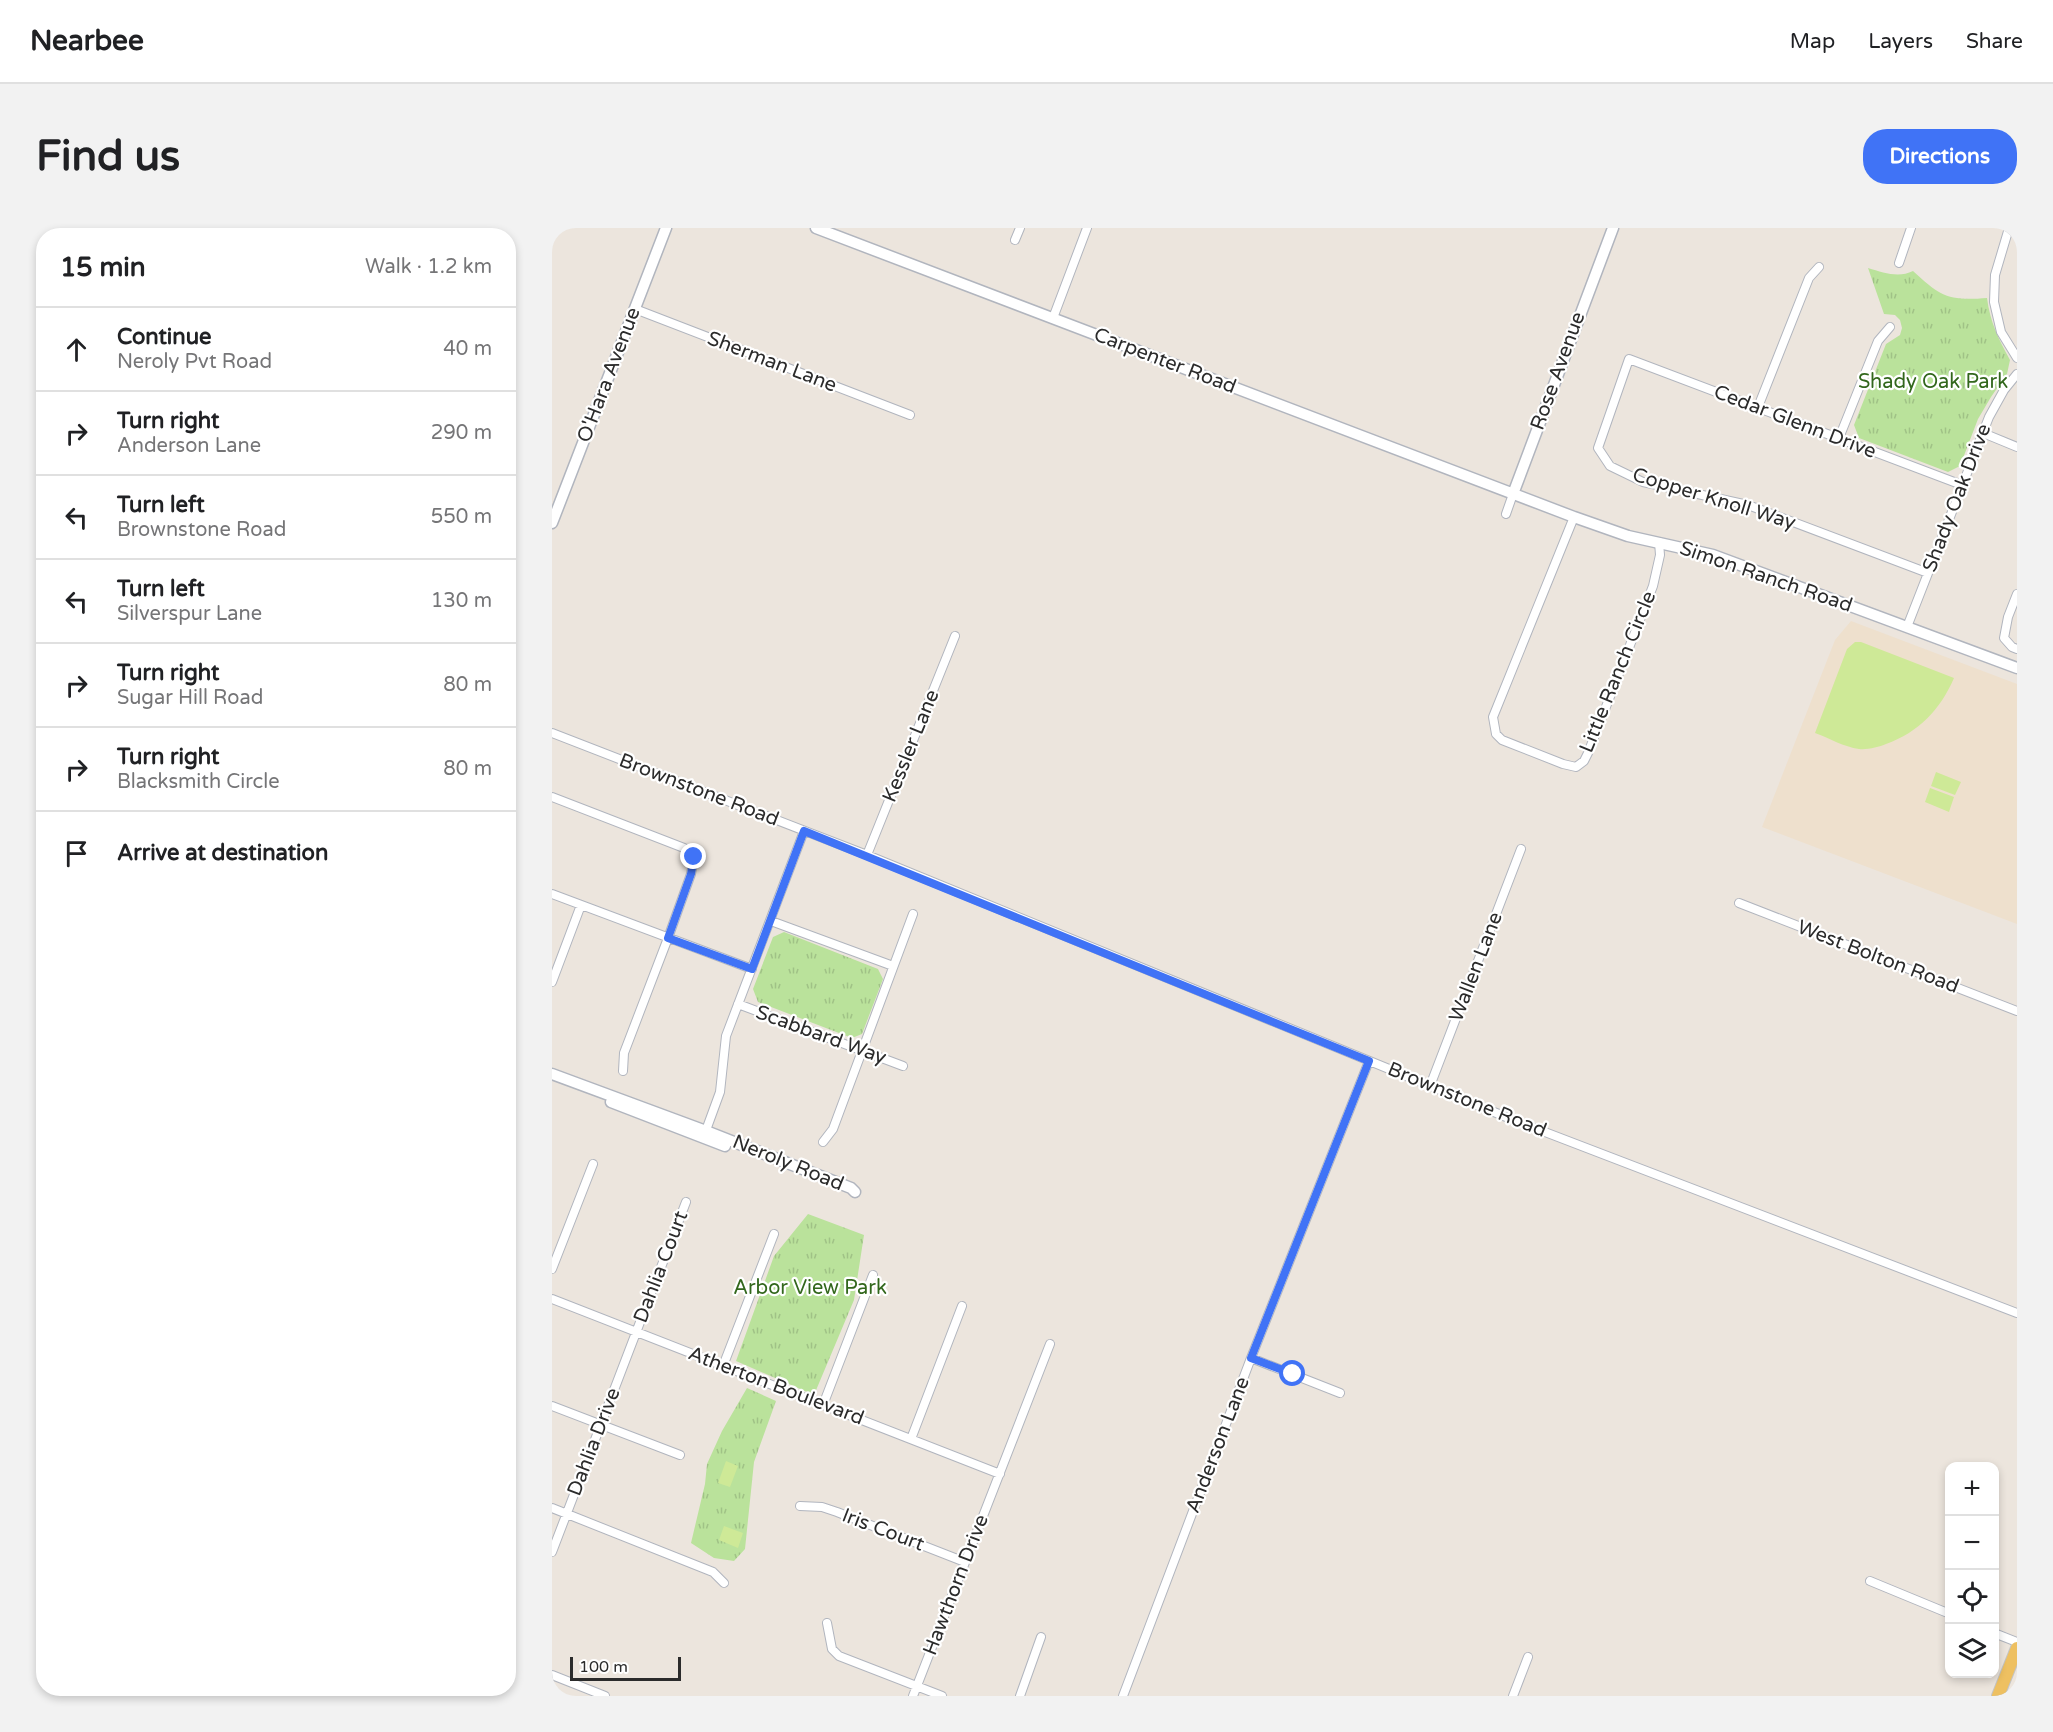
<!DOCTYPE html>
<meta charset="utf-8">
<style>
:root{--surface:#fff;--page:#f2f2f2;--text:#202124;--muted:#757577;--line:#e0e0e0;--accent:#4073f6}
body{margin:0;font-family:"Varela Round",sans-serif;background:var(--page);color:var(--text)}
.controls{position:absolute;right:18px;bottom:18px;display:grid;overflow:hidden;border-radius:12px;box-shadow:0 3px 9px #0003}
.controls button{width:54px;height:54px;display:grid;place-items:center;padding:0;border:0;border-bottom:2px solid var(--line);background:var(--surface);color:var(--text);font:30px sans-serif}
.scale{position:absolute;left:18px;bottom:15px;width:111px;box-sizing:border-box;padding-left:6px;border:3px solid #2b2b2b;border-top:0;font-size:16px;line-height:21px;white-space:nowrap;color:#2b2b2b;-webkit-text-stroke:4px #fff;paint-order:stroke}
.stop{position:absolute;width:18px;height:18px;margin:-14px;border:4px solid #4073f6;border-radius:50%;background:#fff}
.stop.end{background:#4073f6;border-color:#fff;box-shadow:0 2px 6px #0008}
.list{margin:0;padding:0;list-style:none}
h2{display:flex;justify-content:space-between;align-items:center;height:78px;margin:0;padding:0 24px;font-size:26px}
h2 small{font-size:20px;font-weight:400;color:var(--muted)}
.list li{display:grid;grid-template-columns:39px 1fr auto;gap:18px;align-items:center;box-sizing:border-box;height:84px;padding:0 24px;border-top:2px solid var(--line)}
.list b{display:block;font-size:22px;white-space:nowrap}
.list p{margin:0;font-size:20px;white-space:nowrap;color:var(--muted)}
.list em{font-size:20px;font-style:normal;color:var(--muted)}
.icon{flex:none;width:33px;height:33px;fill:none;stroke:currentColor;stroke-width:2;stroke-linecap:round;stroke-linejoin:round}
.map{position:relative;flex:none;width:1465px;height:1468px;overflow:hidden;border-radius:24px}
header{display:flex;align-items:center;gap:36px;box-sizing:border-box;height:84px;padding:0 30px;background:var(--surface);border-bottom:2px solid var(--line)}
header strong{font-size:28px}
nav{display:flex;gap:33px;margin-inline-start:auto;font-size:21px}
.intro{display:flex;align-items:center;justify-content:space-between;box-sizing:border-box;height:144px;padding:0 36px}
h1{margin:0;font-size:42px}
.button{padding:15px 27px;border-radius:24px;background:var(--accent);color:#fff;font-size:21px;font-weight:700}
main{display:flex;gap:36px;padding:0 36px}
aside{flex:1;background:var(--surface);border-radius:24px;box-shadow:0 3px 9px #0003}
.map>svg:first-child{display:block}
</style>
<header>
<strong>Nearbee</strong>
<nav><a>Map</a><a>Layers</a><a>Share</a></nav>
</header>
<div class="intro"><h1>Find us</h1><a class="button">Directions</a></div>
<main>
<aside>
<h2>15 min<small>Walk · 1.2 km</small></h2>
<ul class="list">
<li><svg class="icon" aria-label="ahead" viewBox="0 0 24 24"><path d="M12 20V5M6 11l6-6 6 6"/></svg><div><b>Continue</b><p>Neroly Pvt Road</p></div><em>40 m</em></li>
<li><svg class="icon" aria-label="right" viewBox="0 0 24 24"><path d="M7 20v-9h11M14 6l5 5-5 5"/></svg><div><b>Turn right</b><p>Anderson Lane</p></div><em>290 m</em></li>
<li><svg class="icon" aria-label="left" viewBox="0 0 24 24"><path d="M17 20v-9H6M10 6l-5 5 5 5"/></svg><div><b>Turn left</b><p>Brownstone Road</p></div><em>550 m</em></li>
<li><svg class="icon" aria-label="left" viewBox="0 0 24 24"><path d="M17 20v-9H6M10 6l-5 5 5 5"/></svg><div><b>Turn left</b><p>Silverspur Lane</p></div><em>130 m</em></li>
<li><svg class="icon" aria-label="right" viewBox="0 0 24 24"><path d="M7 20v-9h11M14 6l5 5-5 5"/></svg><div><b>Turn right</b><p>Sugar Hill Road</p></div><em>80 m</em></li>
<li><svg class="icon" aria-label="right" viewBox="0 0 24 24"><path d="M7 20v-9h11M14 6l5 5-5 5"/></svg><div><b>Turn right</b><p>Blacksmith Circle</p></div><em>80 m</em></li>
<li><svg class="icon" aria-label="arrive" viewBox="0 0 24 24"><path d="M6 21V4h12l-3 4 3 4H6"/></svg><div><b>Arrive at destination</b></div></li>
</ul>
</aside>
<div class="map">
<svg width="1465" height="1468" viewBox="0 0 1465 1468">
<defs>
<pattern id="park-tufts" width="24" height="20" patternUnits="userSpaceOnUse" patternTransform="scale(1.5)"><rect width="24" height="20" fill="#bae29b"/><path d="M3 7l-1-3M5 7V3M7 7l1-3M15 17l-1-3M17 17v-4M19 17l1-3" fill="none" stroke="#a0c286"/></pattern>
</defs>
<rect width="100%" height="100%" fill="#ece5dd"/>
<path fill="#eee0cd" d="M1299,393L1465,456V696L1210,599L1283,412Z"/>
<path fill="url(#park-tufts)" d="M1316,40C1332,45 1347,50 1361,43C1389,69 1397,73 1435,70C1438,94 1447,112 1458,132L1455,146L1439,169L1426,191L1408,238L1396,244L1307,210L1302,197L1334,116L1348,107L1350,100L1348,92L1343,87L1332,86Z
M232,704L326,741L331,751L310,806L300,810L206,774L201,761L221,709Z
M256,986L312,1007L302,1072L262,1167L184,1133L222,1028Z
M195,1160L224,1173L202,1234L193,1321L182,1333L162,1330L139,1315L153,1256L155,1236L170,1203Z"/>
<path fill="#cee997" d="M1303,414H1309L1402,450C1388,482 1367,504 1334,516C1327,519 1315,522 1307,521C1292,519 1277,510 1263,505L1295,421Z
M1384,544L1409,554L1403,567L1379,558Z
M1378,560L1402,569L1397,584L1373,574Z
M174,1233L186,1238L178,1259L166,1255Z
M172,1298L191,1305L186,1320L167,1312Z"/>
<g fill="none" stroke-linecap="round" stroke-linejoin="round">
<g stroke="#b1b5be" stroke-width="10">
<path id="street" d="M1457,0L1443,47L1442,74L1449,104L1465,130
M463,12L468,0
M1347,35L1359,0
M83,81L358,187
M501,90L535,0
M1206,179L1257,50L1267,39
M1431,205L1465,219
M1287,210L1326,113L1338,99
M954,286L961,266
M1022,289L941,489L944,506L950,512L1011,536L1024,539L1032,533L1036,525L1101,358L1108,327L1107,314
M1376,345L1196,277L1091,254L1058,238L1046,220L1077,131L1410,257
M1465,366L1456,389L1452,410L1460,419L1465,421
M1355,399L1437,189L1452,162L1465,146
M0,505L315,627L959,891L1465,1085
M0,569L132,620L142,629L139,646L116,710L72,825L71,843
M315,627L403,408
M0,666L200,741
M1187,675L1465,783
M219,693L341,738
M0,754L29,677
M186,776L351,838
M878,858L969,621
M153,905L168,864L174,808L252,603
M271,914L281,901L361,686
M0,1041L41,936
M0,1071L448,1246
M699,1130L788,1165
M171,1138L222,1006
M271,1177L321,1047
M0,1178L128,1227
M359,1211L410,1078
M248,1278L270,1279L285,1284L413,1334
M0,1280L161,1344L172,1355
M0,1324L134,974
M1318,1353L1398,1386
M275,1395L280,1421L287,1428L390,1468
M1442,1405L1465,1414
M0,1447L53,1468
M361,1468L498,1116
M468,1468L489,1409
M571,1468L699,1130L817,833
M961,1468L976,1429"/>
</g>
<g stroke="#b1b5be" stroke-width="13">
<path id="secondary" d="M264,0L1022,289L1076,308L1161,327L1465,440
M961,266L1061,0
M0,295L114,0
M0,846L154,903L299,960L303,964
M59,874L173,918"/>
</g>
<g stroke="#c4c4c4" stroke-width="14">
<path id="primary" d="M1446,1468L1465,1420"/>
</g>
<use href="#street" stroke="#fff" stroke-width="8"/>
<use href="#secondary" stroke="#fff" stroke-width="10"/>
<use href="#primary" stroke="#eec061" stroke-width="12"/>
</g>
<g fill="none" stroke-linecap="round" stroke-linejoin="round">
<path stroke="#4073f6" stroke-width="8" d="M142,629L139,646L116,710L200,741L252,603L817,833L699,1130L741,1146"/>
</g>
<g text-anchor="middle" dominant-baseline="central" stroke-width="4.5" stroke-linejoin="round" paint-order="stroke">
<g font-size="20" fill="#2b2b2b" stroke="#fff">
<text transform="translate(613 133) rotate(21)">Carpenter Road</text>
<text transform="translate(220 134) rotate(21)">Sherman Lane</text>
<text transform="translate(1006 143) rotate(-70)">Rose Avenue</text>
<text transform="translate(57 147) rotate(-69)">O'Hara Avenue</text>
<text transform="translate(1243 194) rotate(21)">Cedar Glenn Drive</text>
<text transform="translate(1405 270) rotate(-69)">Shady Oak Drive</text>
<text transform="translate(1162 271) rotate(17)">Copper Knoll Way</text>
<text transform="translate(1214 349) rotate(19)">Simon Ranch Road</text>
<text transform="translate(1066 444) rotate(-68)">Little Ranch Circle</text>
<text transform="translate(359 518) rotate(-68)">Kessler Lane</text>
<text transform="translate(147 562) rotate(21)">Brownstone Road</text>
<text transform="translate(1326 729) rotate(21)">West Bolton Road</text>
<text transform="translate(924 739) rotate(-69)">Wallen Lane</text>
<text transform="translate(269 807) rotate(20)">Scabbard Way</text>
<text transform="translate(915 872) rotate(22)">Brownstone Road</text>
<text transform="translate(236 935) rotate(22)">Neroly Road</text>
<text transform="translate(109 1039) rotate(-69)">Dahlia Court</text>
<text transform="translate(224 1158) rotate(21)">Atherton Boulevard</text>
<text transform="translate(42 1214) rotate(-69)">Dahlia Drive</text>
<text transform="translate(666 1217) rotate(-69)">Anderson Lane</text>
<text transform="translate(331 1302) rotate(21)">Iris Court</text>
<text transform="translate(404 1357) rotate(-69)">Hawthorn Drive</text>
</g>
<g font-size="20" fill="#32671c" stroke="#fff">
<text x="1381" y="154">Shady Oak Park</text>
<text x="258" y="1060">Arbor View Park</text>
</g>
</g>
</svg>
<div class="controls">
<button>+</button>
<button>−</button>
<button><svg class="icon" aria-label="locate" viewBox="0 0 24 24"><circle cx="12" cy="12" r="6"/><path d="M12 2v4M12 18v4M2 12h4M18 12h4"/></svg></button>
<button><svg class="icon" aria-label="layers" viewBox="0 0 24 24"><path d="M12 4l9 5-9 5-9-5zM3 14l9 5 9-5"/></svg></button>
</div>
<div class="scale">100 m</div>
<div class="stop" style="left:741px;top:1146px"></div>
<div class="stop end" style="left:142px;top:629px"></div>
</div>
</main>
